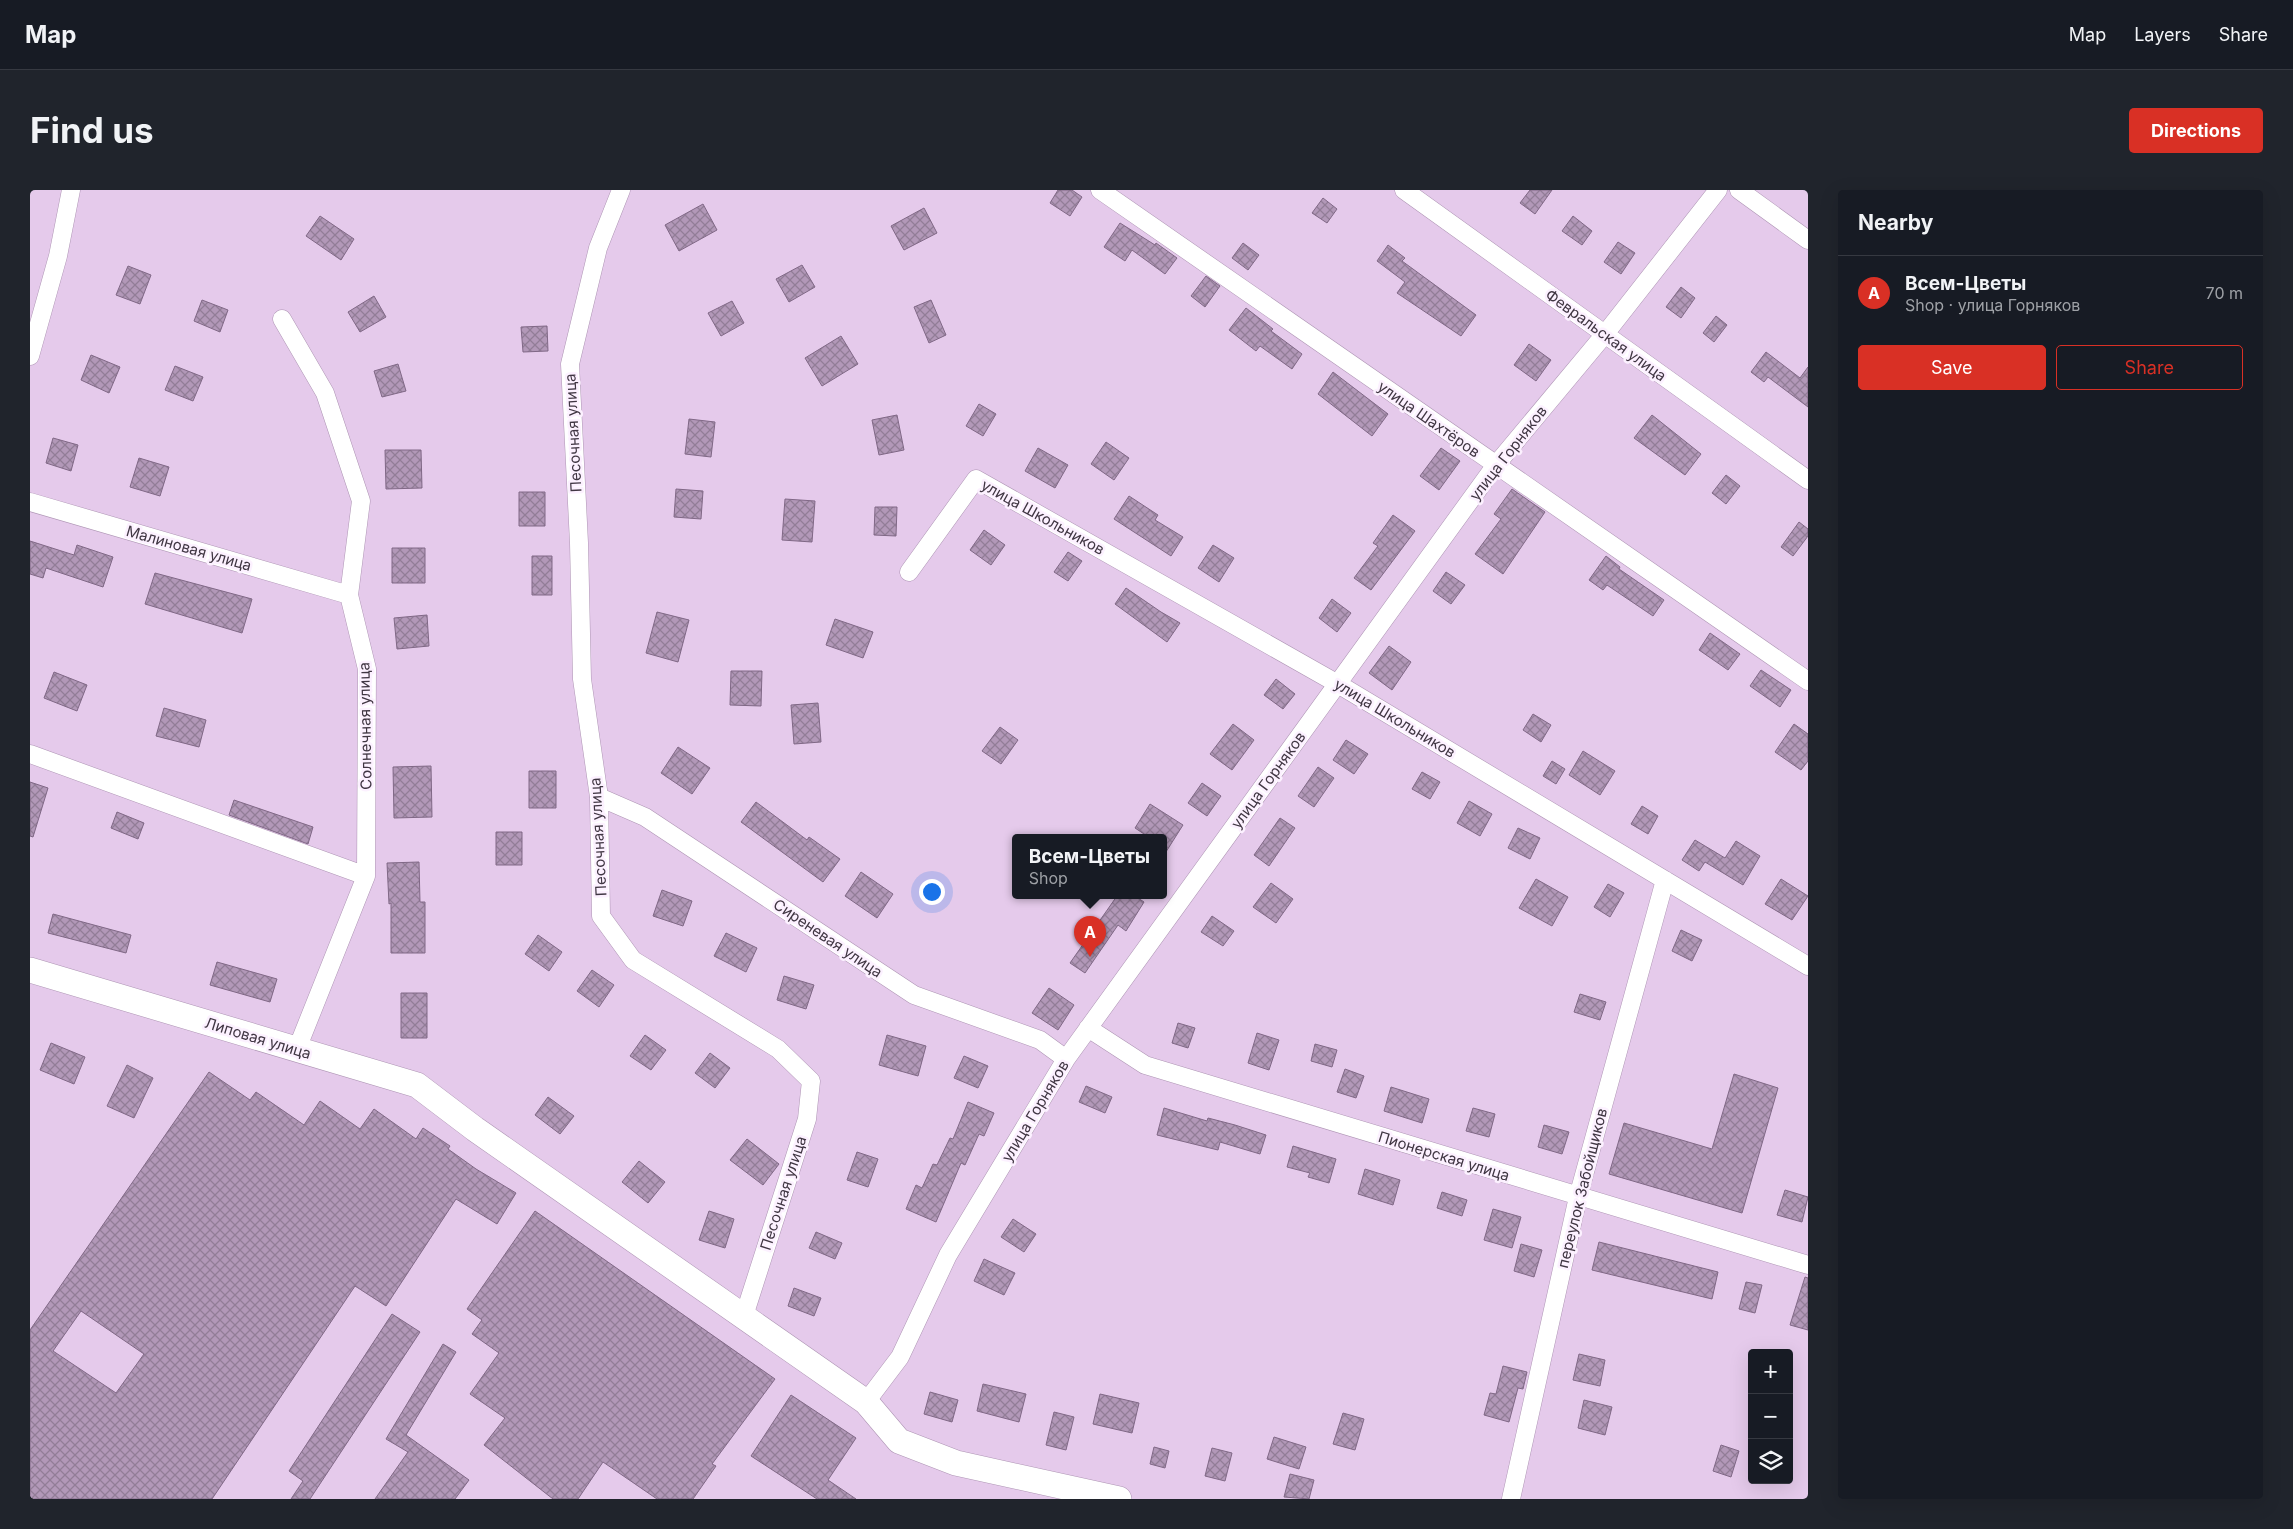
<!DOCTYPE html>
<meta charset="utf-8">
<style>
:root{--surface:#171b24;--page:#20242c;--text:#f1f3f6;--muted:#9ea1a6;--line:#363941;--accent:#d93025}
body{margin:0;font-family:Inter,sans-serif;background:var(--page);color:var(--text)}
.controls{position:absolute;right:15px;bottom:15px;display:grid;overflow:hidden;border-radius:5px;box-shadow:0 5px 20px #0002}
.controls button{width:45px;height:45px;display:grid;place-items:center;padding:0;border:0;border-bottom:1px solid var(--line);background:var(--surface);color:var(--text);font:25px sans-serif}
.you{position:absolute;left:901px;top:701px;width:18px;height:18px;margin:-12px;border:4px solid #fff;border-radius:50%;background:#1a73e8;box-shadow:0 0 0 8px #1a73e833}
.badge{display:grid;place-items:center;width:32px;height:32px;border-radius:50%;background:var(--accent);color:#fff;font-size:16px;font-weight:700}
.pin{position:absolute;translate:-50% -41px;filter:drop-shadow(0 1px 2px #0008)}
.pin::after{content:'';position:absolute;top:26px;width:18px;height:15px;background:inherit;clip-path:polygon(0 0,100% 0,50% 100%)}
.popup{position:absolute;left:982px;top:644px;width:155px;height:65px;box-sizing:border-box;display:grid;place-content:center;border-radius:5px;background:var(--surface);filter:drop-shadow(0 1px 4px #0005);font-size:16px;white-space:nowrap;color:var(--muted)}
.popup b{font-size:19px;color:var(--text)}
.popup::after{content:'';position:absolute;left:50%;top:100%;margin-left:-10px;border:10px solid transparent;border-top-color:var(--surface)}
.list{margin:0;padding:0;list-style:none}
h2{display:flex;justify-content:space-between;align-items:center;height:65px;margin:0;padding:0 20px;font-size:21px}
h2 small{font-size:16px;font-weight:400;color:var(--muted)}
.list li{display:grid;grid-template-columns:32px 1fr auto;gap:15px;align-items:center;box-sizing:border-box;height:75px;padding:0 20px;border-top:1px solid var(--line)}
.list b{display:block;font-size:19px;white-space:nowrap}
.list p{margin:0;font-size:16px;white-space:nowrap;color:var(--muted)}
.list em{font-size:16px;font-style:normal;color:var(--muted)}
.actions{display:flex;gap:10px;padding:15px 20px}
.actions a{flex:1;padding:11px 0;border:1px solid var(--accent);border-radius:5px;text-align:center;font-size:18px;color:var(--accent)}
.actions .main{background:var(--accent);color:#fff}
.icon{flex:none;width:28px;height:28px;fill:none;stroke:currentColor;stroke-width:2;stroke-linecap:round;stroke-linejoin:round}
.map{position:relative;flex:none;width:1778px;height:1309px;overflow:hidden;border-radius:5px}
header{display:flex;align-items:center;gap:30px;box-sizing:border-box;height:70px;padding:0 25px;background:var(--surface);border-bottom:1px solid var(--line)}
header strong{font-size:24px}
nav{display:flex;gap:28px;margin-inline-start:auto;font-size:18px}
.intro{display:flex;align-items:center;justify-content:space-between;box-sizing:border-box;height:120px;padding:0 30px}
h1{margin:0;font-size:35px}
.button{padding:12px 22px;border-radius:5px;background:var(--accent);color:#fff;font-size:18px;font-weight:700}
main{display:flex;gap:30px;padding:0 30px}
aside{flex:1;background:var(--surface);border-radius:5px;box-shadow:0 5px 20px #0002}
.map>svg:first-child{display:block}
</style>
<header>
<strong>Map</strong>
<nav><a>Map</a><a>Layers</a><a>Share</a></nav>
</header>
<div class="intro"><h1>Find us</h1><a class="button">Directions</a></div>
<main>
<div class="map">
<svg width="1778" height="1309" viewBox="0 0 1778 1309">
<defs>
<pattern id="building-cross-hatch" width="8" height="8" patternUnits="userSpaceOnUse" patternTransform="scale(1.25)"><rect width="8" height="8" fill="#b298b8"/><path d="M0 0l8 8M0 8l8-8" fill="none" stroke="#927d97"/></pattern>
</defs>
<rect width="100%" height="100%" fill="#e5caeb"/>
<path fill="url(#building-cross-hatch)" stroke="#806886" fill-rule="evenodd" d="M1028,0H1042L1052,7L1040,26L1020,13Z
M1500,0H1522L1505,24L1490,13Z
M1293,8L1307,19L1297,33L1282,23Z
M673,14L687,40L649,61L635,35Z
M894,18L907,43L874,60L861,36Z
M290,26L324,49L311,70L276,46Z
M1543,26L1562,41L1552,55L1532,41Z
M1090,33L1125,55L1126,53L1147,68L1135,84L1102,60L1095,71L1074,57Z
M1588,52L1605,63L1591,84L1574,72Z
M1213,53L1229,65L1218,80L1202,68Z
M1358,55L1375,68L1372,71L1446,125L1431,146L1367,103L1375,92L1347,71Z
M772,75L785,97L759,112L746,89Z
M98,76L121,85L110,114L86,105Z
M1176,86L1190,96L1175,117L1161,106Z
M1651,97L1665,108L1651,128L1636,117Z
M344,106L356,127L330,142L318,122Z
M172,110L198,120L190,142L164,131Z
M901,110L916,145L899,153L884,117Z
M702,111L714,133L691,146L678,123Z
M1216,118L1243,139L1241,141L1272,164L1262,179L1230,156L1226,161L1199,140Z
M1686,126L1697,135L1684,152L1673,143Z
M517,136L518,161L493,162L491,137Z
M811,146L828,174L792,196L775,168Z
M1499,154L1521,170L1506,191L1484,175Z
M1736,162L1770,188L1778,177V217L1738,187L1734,192L1721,182Z
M61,165L90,177L79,203L51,190Z
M368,174L376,201L352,207L344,181Z
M145,176L173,187L163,211L135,200Z
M1303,182L1358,224L1342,246L1288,204Z
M949,214L966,224L953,246L936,236Z
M867,225L874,260L849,265L842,230Z
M1622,225L1671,264L1655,285L1604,248Z
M659,229L685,232L681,267L655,264Z
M23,248L48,255L41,281L16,273Z
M1076,252L1099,268L1084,290L1061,274Z
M1008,258L1038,275L1025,298L995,281Z
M1411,258L1430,271L1409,300L1390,286Z
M355,260H391L392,298L356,299Z
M109,268L139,277L130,306L100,297Z
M1696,285L1710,296L1696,314L1682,303Z
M646,299L673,301L671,329L644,327Z
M1482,299L1515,322L1473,384L1445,364L1471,329L1464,324Z
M489,302H515V336H489Z
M1099,306L1128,325L1125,330L1153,347L1141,366L1084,329Z
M755,309L785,311L782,352L752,350Z
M845,317H867L866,346L844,345Z
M1363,325L1385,341L1341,400L1324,388L1348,356L1343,353Z
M1769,332L1778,339V346L1763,366L1751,357Z
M954,340L975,355L961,375L940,360Z
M0,351L44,365L47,355L83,367L73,397L16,378L13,388L0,384Z
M1183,355L1204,368L1189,392L1168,378Z
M362,358H395V393H362Z
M1038,362L1052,371L1038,391L1024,382Z
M502,366H522V405H502Z
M1576,366L1590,377L1589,379L1634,410L1623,426L1577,395L1573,400L1559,390Z
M1416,382L1435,395L1421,414L1403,401Z
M125,383L222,409L212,443L115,414Z
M1096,398L1131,422L1150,433L1137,452L1085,414Z
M1302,409L1321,423L1307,442L1289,428Z
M627,422L659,430L648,472L616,463Z
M397,425L399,456L367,459L364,428Z
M805,429L843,442L833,468L796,455Z
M1680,443L1710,464L1698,480L1669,460Z
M1359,456L1381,472L1362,500L1339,483Z
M1731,480L1761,500L1750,517L1720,496Z
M701,481H732L731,516L700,515Z
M24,482L57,495L47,521L14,508Z
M1246,489L1265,504L1253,519L1234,505Z
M788,513L791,552L764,554L761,515Z
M134,518L176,530L169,557L126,546Z
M1503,524L1521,535L1511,552L1493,540Z
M1203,534L1224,550L1202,580L1180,564Z
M1764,534L1778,544V571L1771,580L1745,562Z
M970,537L988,550L971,574L952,561Z
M1316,550L1338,564L1324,584L1303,570Z
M648,557L680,578L662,604L631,583Z
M1553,561L1585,581L1570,605L1539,585Z
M1522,571L1535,579L1526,594L1513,586Z
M401,576L402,627L364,628L363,577Z
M1288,577L1304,588L1284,617L1268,606Z
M499,581H526V618H499Z
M1392,582L1410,592L1400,609L1382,599Z
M0,592L18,598L3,647L0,646Z
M1172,593L1191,606L1177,626L1158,613Z
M204,610L283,637L278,654L199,625Z
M1439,611L1462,624L1450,646L1427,633Z
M726,612L777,650L779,647L810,669L793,692L711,632Z
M1120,614L1153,635L1134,665V648H1120L1105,638Z
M1612,616L1628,626L1618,644L1601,634Z
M87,622L114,633L108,649L81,638Z
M1250,628L1265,638L1239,676L1224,665Z
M1488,638L1510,648L1500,669L1478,658Z
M466,642H492V675H466Z
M1665,650L1695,668L1706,651L1730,666L1713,695L1675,672L1669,681L1652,670Z
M389,672L390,712H395V763H361V713L359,714L357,673Z
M831,682L863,704L847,728L815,706Z
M1506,689L1538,707L1522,736L1489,718Z
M1751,689L1778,706L1762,730L1735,714Z
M1241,693L1263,709L1246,733L1223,717Z
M1578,694L1594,703L1580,727L1564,717Z
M632,700L662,711L653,736L623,726Z
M1087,706H1105L1114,712L1096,741L1088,735L1055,783L1040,773Z
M23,724L101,745L96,763L18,743Z
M1182,726L1204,741L1193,756L1171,742Z
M1651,740L1672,750L1662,771L1642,761Z
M696,743L727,758L716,782L684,766Z
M508,745L532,762L519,781L495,764Z
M187,772L247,789L240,812L180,795Z
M562,780L584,795L569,817L547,801Z
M754,786L784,795L776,819L747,810Z
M1019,798L1044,815L1028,840L1002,823Z
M371,803H397V848H371Z
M1550,804L1576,812L1570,830L1544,822Z
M1148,833L1165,838L1158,858L1142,853Z
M1227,843L1249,850L1239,880L1218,873Z
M615,845L636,860L621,880L600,866Z
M857,845L896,856L888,886L849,875Z
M21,853L55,867L44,894L10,880Z
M1285,854L1307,860L1302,877L1281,871Z
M680,863L700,878L685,898L665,883Z
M934,866L958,876L948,898L924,888Z
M97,875L123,888L104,928L77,916Z
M1315,879L1334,886L1326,908L1307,902Z
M179,882L220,910L226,902L274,935L290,911L330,939L344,919L386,949L393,938L420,956L418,959L446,979L486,1003L467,1034L426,1009L356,1116L325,1096L182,1309H0V1140ZM51,1121L114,1164L86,1203L23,1161Z
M1704,884L1748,898L1712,1023L1579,984L1594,933L1682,959Z
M1056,896L1082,907L1075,923L1049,912Z
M1361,897L1399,909L1392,933L1354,921Z
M518,907L544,926L530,944L505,925Z
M938,912L964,923L954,946L949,944L935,975L931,973L906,1032L876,1019L886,995L892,998L903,974L907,975L920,948L923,949Z
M1134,918L1177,931L1178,928L1205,935L1236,945L1230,964L1190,952L1188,960L1127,945Z
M1443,918L1465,924L1459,947L1436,941Z
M1514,935L1539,942L1532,964L1508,957Z
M717,949L749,974L733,995L700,970Z
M1263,956L1306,969L1299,993L1278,987L1280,983L1257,977Z
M827,962L848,969L838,997L817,990Z
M609,971L635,992L618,1013L592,992Z
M1335,979L1370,990L1363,1015L1328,1004Z
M1755,1000L1778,1007L1772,1032L1747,1025Z
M1412,1002L1437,1010L1432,1026L1407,1018Z
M1463,1019L1491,1027L1482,1058L1454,1050Z
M505,1021L745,1189L682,1274L686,1276L663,1309H627L573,1272L548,1309H523L454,1255L475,1228L440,1204L469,1163L442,1144L452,1130L437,1119Z
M679,1021L704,1029L695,1058L669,1050Z
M983,1029L1006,1044L994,1062L971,1047Z
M786,1042L812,1053L805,1069L779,1058Z
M1569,1052L1688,1082L1682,1109L1562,1080Z
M1491,1054L1512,1060L1504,1087L1484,1081Z
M954,1069L985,1083L974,1105L944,1091Z
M1775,1087L1778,1088V1140L1760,1135Z
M1716,1092L1732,1095L1725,1123L1709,1119Z
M764,1098L791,1108L784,1126L758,1116Z
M362,1124L390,1142L280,1309H261L273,1291L259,1281Z
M413,1154L426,1162L376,1245L439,1290L425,1309H345L378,1262L356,1249Z
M1549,1164L1575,1170L1570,1196L1543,1190Z
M1473,1176L1497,1182L1493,1199L1488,1198L1479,1232L1454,1225L1460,1203L1466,1204Z
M953,1194L996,1204L989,1232L947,1221Z
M900,1202L928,1210L922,1232L894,1224Z
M1070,1204L1109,1213L1102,1243L1063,1234Z
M761,1205L826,1248L798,1290L826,1309H787L721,1266Z
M1554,1210L1582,1217L1575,1245L1548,1238Z
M1024,1222L1044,1227L1036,1260L1016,1255Z
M1313,1223L1334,1229L1325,1260L1303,1254Z
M1244,1247L1276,1257L1269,1279L1237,1269Z
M1691,1255L1709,1261L1701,1287L1683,1281Z
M1124,1257L1139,1261L1135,1278L1120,1274Z
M1182,1258L1202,1263L1195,1291L1175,1286Z
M1260,1284L1284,1290L1279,1309L1254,1307Z"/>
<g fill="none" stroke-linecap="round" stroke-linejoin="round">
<g stroke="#ae95b4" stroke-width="19">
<path id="minor" d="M591,0L568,58L540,174L549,353L552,489L569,607L571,726L603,770L748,859L781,891L777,929L714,1126
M1070,0L1778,491
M1374,0L1778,290
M1709,0L1778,50
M252,129L295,203L331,311L319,405L337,479L336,686L267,859
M0,166L28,66L41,0
M0,312L319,405
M879,382L946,289L1308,494L1778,776
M0,564L336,686
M569,607L615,627L884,805L1010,850L1036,869
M1058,838L1115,875L1778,1075
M836,1212L870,1167L918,1065L1036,869L1465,276L1575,144L1688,0
M1481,1309L1548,1007L1635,690"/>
</g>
<g stroke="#ae95b4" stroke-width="26">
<path id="secondary" d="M0,780L387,895L445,939L836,1212L869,1251L926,1273L1089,1309"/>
</g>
<use href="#minor" stroke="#fff" stroke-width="18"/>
<use href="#secondary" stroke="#fff" stroke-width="25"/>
</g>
<g text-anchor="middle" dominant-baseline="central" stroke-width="5" stroke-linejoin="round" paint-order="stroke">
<g font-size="15" fill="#403643" stroke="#fcf1ff">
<text transform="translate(1576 145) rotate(36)">Февральская улица</text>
<text transform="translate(1399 229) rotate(35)">улица Шахтёров</text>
<text transform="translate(543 243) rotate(-93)">Песочная улица</text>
<text transform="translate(1478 263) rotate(-52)">улица Горняков</text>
<text transform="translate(1013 327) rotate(29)">улица Школьников</text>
<text transform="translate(159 358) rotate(16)">Малиновая улица</text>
<text transform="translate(1365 528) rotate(31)">улица Школьников</text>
<text transform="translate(335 536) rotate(-91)">Солнечная улица</text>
<text transform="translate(1238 590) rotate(-54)">улица Горняков</text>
<text transform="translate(568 647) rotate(-93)">Песочная улица</text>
<text transform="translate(798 748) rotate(34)">Сиреневая улица</text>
<text transform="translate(228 848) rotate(17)">Липовая улица</text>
<text transform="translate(1005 921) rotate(-59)">улица Горняков</text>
<text transform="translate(1414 966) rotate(17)">Пионерская улица</text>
<text transform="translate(1552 998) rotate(-76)">переулок Забойщиков</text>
<text transform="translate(753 1003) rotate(-72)">Песочная улица</text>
</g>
</g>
</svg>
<div class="controls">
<button>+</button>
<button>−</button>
<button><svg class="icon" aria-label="layers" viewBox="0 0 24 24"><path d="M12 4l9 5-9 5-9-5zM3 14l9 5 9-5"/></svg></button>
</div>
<div class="you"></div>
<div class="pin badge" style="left:1060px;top:767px">A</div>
<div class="popup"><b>Всем-Цветы</b>Shop</div>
</div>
<aside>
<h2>Nearby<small></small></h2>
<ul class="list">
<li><span class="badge">A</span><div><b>Всем-Цветы</b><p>Shop · улица Горняков</p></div><em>70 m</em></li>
</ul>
<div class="actions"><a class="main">Save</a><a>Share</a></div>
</aside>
</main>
